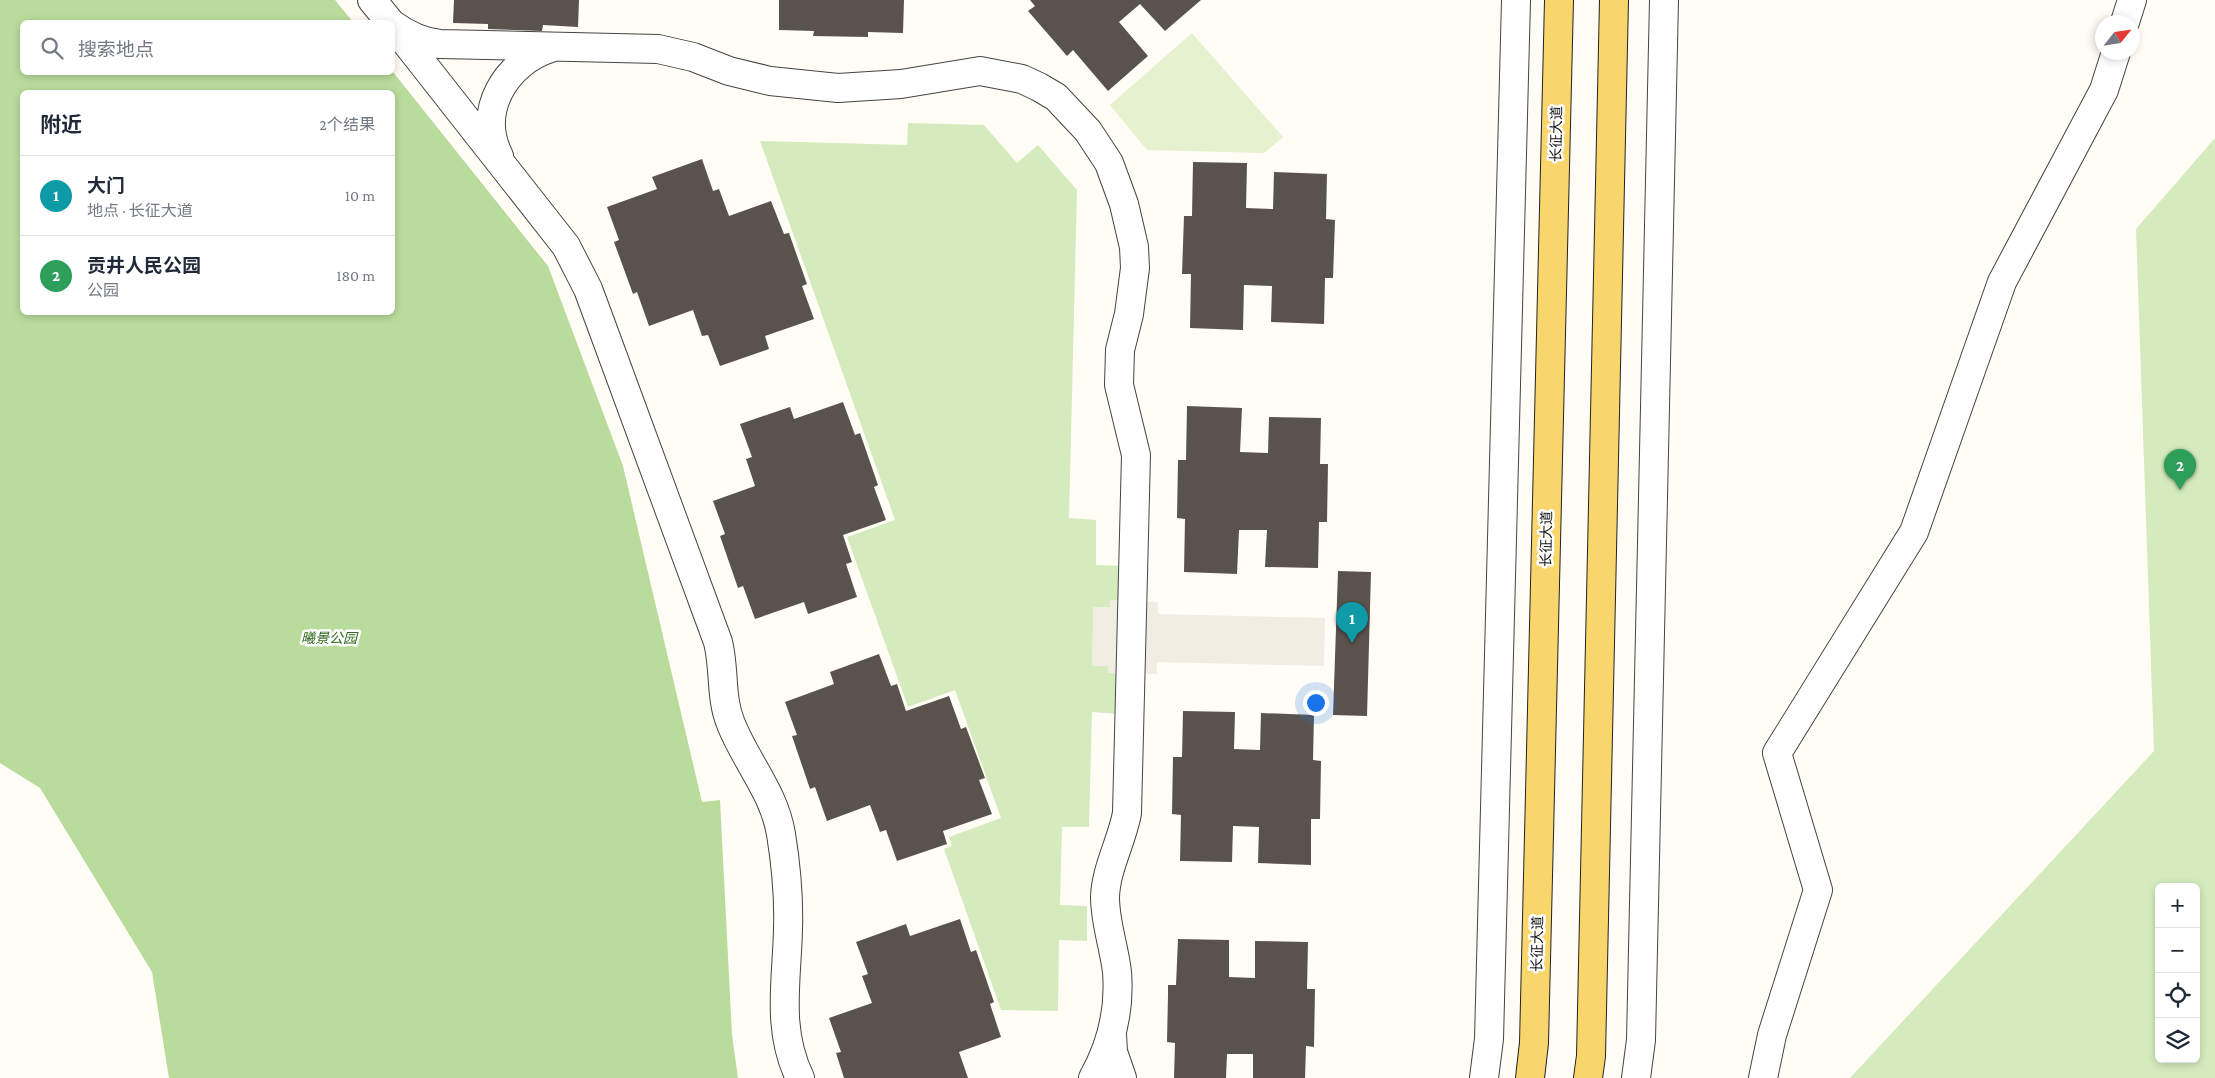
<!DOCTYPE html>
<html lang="zh">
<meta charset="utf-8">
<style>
:root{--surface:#fff;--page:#f6f6f7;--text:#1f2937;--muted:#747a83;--line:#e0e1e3;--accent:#111827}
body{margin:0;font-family:"Crimson Pro","Noto Sans SC",serif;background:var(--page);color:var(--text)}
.controls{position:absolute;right:15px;bottom:15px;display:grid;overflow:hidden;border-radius:8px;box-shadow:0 2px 8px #0003}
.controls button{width:45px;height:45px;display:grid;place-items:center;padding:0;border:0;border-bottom:1px solid var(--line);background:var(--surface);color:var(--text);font:25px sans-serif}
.compass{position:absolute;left:2095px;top:15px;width:45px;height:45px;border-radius:50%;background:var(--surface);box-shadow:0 2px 8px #0003;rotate:60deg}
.you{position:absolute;left:1315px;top:702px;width:18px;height:18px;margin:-12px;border:4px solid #fff;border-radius:50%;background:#1a73e8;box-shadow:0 0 0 8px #1a73e833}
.badge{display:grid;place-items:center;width:32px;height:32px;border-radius:50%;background:var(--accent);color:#fff;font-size:16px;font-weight:700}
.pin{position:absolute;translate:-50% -41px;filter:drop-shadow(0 1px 2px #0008)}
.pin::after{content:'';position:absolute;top:26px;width:18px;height:15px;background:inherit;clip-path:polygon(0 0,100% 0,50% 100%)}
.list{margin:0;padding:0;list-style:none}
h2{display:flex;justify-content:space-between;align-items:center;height:65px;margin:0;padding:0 20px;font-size:21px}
h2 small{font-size:16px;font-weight:400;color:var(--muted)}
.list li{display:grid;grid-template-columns:32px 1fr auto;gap:15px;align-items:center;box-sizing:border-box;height:80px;padding:0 20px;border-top:1px solid var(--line)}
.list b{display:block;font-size:19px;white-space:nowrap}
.list p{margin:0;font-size:16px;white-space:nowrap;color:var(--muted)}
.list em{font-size:16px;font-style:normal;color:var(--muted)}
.icon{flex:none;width:28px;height:28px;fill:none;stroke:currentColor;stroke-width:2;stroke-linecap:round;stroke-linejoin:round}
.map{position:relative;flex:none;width:2215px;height:1078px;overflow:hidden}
.search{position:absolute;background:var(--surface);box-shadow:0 2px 8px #0003;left:20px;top:20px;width:375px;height:55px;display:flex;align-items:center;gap:12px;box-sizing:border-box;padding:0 18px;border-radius:8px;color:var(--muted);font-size:19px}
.panel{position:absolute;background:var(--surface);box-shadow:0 2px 8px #0003;left:20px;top:90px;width:375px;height:225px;border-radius:8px}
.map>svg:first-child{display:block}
</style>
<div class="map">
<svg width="2215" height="1078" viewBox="0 0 2215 1078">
<rect width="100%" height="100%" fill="#fffdf5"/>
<path fill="#d5ebbd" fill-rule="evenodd" d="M908,123L984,125L1017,163L1038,145L1077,190L1069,518L1096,520V565L1122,566L1121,601L1110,607H1094L1092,665L1108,666L1119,673L1118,714L1092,712L1089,827H1062L1060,905L1087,906V941L1059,940L1058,1011L1001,1010L944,849L952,846L949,837L1001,818L955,690L908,707L847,537L895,520L760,141L907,145Z
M2215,138V1078H1850L2154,751L2136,229ZM2159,887H2196V1059H2159Z"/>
<path fill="#b9dc9c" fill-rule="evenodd" d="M0,0H335L353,22H22V72H393L548,266L623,466L702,802L720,800L732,1035L738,1078H169L152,972L40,788L0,763ZM22,92H392V312H22Z"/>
<path fill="#e6f2cf" d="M1192,33L1283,137L1264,153L1147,150L1110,105Z"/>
<path fill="#f1ede2" d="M1110,600L1158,602V614L1325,618L1324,666L1157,662V674L1108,673V666H1092L1093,607H1110Z"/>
<path fill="#5a524d" d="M454,0H579L578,27L543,25L542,31L488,29V24L453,23Z
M779,0H904L903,33L868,32V37L813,36L814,31L779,30Z
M1030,0H1201L1165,31L1140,4L1119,22L1148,56L1108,91L1073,50L1067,56L1028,11L1035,6Z
M702,159L713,191L719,189L729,216L771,201L784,234L789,233L807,284L802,286L814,319L765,336L769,349L720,366L708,335L702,336L693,310L649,326L637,292L633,294L614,242L619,240L607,207L657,189L652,177Z
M1193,162L1247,163L1246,208L1273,209L1274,172L1327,174L1326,219L1335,220L1333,278H1325L1324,324L1271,322L1272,286L1244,285L1243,330L1190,328L1191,274H1182L1184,216H1192Z
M843,402L855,435L860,433L878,485L874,487L886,520L843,535L852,562L846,564L857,597L808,614L804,602L755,619L743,586L738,588L720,536L725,534L713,501L755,486L746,459L752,457L740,424L790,407L794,419Z
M1187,406L1242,408L1240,452L1268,453L1269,417L1321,418L1320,464H1328L1327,522H1319L1318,568L1265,567L1267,530H1239L1237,574L1184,572L1185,519L1177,518L1178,460H1186Z
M1338,571L1371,572L1367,716L1333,715Z
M879,654L891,686L897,684L906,711L949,696L961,729L966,727L985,778L979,780L992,814L943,831L947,844L897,861L886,830L880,832L870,805L827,821L815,787L810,789L792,736L797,735L785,702L834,684L830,672Z
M1183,711L1235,712L1234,749L1260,750L1261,713L1314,715L1313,760L1321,761L1320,819H1311V865L1258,863L1259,827L1233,826L1232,862L1180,861L1181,815L1172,814L1173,757H1182Z
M960,919L971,952L976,950L994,1002L990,1004L1001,1037L959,1052L968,1078H844L836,1053L841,1052L829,1018L872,1003L862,976L868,974L856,942L906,924L910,936Z
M1178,939L1229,940V977L1255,978V941L1308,942L1307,989H1315L1314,1047L1306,1046L1305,1078H1253V1054H1227L1226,1078H1174L1175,1043L1167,1042L1168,996V985H1176Z"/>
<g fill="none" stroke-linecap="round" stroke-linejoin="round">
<g stroke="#444" stroke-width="30">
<path id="minor" d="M372,0L390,22
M2125,22L2132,0
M392,24C407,35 422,42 440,44L658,49L693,57L729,71L770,81L838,88L901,84L980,71L1022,79L1039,87L1056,97L1088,131L1109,163L1124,204L1134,247L1135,268L1129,314L1120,350L1119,385L1136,455L1127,813C1122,841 1106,868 1105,897C1105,923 1114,946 1117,972C1120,1009 1111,1046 1093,1078
M397,31L566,246L588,289L598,316L718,642C725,670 720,698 731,724C746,762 774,792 781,834C786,865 789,897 788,929C787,980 776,1029 800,1078
M499,156C476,111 506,62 551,48
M1112,1034L1113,1052L1122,1078
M1484,1078L1489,1039L1516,0
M1636,1078L1641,1040L1664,0
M1763,1078L1772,1035L1818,890L1777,753L1914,532L2002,282L2104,90L2116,52"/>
</g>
<g stroke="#222" stroke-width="30">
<path id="major" d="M1530,1078L1534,1043L1559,0
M1588,1078L1591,1056L1614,0"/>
</g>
<use href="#minor" stroke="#fff" stroke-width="28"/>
<use href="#major" stroke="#f9d66b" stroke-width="28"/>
</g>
<g text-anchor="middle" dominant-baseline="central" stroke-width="5" stroke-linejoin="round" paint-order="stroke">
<g font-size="14" fill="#111" stroke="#fff">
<text transform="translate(1556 134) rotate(-89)">长征大道</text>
<text transform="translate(1546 539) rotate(-89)">长征大道</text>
<text transform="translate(1537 944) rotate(-89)">长征大道</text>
</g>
<g font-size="14" font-style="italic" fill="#2f6b1f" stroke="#fff">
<text x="329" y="638">曦景公园</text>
</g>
</g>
</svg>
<div class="controls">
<button>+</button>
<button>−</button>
<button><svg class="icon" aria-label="locate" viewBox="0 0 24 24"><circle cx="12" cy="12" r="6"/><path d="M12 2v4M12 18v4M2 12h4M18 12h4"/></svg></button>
<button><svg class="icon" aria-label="layers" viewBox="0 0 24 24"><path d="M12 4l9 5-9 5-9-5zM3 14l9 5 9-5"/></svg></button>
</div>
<svg class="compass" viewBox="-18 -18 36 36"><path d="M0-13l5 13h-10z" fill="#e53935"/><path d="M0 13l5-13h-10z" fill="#747a83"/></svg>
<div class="you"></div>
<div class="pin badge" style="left:1352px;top:643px;background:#0f9aa8">1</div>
<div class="pin badge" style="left:2180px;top:490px;background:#2e9e5b">2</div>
<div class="search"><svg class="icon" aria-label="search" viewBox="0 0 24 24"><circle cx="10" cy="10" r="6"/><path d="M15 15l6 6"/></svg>搜索地点</div>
<section class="panel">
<h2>附近<small>2个结果</small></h2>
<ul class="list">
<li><span class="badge" style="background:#0f9aa8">1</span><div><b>大门</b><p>地点 · 长征大道</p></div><em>10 m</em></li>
<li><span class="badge" style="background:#2e9e5b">2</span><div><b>贡井人民公园</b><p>公园</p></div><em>180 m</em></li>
</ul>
</section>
</div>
